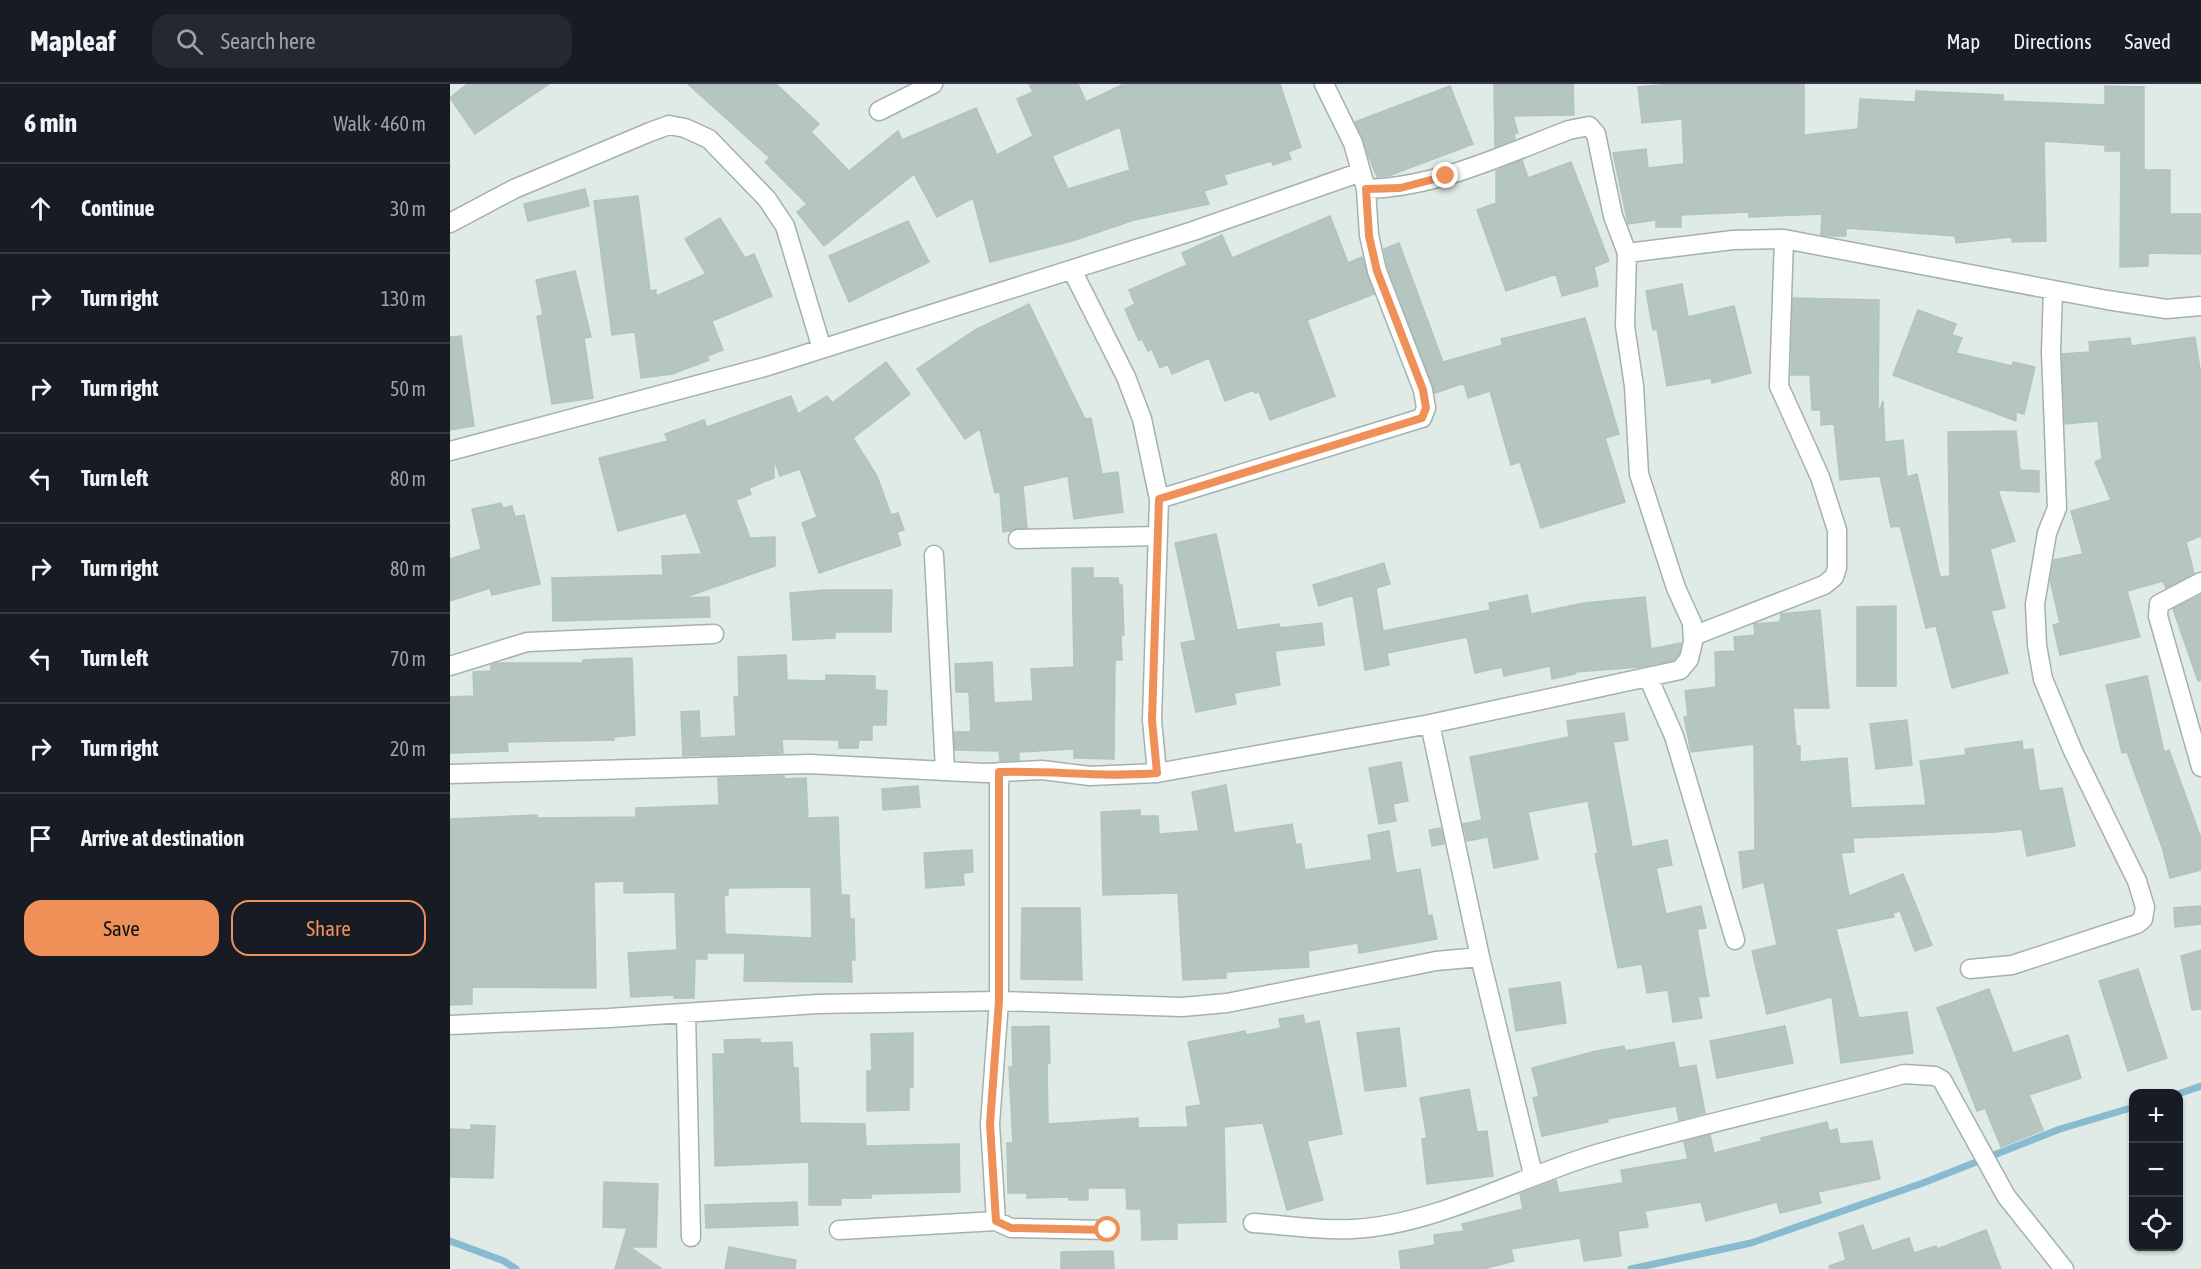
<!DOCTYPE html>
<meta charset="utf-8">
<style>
:root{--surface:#171b24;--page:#242831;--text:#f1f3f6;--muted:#9ea1a6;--line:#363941;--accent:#ef9059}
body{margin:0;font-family:"Asap Condensed",sans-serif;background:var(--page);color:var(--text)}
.controls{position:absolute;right:18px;bottom:18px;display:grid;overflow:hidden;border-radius:12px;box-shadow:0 2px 4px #0004}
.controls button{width:54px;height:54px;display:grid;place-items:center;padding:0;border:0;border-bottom:2px solid var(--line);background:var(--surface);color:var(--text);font:30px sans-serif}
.stop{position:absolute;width:18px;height:18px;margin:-14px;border:4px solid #ef9059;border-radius:50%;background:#fff}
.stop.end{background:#ef9059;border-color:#fff;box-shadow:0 2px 6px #0008}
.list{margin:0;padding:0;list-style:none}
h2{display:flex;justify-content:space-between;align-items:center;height:78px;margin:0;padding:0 24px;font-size:26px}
h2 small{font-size:20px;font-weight:400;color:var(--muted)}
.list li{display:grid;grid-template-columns:39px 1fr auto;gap:18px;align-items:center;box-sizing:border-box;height:90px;padding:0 24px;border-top:2px solid var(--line)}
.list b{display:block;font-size:22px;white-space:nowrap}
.list em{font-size:20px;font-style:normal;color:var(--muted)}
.actions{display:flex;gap:12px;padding:18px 24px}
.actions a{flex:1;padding:14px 0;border:2px solid var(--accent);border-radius:18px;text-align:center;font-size:21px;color:var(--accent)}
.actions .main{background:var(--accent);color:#111}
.icon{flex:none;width:33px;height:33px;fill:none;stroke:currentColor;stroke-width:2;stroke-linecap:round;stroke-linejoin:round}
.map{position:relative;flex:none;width:1751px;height:1185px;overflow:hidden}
header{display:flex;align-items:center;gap:36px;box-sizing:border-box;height:84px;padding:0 30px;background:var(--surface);border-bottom:2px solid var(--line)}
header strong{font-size:28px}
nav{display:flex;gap:33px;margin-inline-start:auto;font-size:21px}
.search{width:420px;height:54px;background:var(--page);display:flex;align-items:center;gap:15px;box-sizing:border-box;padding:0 21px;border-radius:18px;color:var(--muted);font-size:22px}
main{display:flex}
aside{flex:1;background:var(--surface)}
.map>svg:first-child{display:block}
</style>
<header>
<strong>Mapleaf</strong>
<div class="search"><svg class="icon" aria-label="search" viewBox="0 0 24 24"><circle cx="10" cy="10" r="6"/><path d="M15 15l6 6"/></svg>Search here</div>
<nav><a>Map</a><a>Directions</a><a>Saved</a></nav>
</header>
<main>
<aside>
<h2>6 min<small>Walk · 460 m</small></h2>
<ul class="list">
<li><svg class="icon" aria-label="ahead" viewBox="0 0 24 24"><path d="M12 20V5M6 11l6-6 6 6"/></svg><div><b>Continue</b></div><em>30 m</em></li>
<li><svg class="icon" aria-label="right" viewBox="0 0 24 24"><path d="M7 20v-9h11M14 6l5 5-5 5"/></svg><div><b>Turn right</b></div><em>130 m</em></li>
<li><svg class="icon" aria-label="right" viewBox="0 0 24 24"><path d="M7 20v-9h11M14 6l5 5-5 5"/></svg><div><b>Turn right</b></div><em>50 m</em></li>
<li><svg class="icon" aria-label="left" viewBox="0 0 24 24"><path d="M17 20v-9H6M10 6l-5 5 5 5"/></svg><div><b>Turn left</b></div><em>80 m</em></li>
<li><svg class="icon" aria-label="right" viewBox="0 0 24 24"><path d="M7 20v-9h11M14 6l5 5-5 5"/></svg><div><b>Turn right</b></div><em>80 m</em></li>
<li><svg class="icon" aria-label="left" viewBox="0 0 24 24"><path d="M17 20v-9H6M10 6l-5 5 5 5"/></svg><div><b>Turn left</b></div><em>70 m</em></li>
<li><svg class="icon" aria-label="right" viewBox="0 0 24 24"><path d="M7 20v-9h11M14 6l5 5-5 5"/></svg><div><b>Turn right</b></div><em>20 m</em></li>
<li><svg class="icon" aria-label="arrive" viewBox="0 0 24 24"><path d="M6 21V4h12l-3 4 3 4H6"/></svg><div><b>Arrive at destination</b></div></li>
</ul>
<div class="actions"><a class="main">Save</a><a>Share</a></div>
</aside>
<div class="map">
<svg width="1751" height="1185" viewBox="0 0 1751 1185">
<rect width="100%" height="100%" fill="#e0eae7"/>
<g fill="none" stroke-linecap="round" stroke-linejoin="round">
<path stroke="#88bbcf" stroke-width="7" d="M1728,1010L1751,1002
M0,1157L54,1177L66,1185
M1181,1185L1301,1159L1473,1099L1610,1045L1684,1023"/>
</g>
<path fill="#b5c5c0" stroke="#b2c4bf" stroke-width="1.5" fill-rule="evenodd" d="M17,0H99L25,50L0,14Z
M238,0H326L369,40L361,48L399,87L448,47L452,56L526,24L547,71L583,52L567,15L583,8L579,0H628L636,18L674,0H830L851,63L838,68L841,75L823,81L821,77L774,91L777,100L754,107L759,120L684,136L622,157L540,178L523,114L487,133L464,90L374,162L347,128L357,120L315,78L320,74ZM670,43L680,86L618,105L602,72Z
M1044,0H1123L1124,31L1063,32L1068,49L1064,50L1065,55L1045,63Z
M1220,0H1354V51L1408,45L1410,15L1465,18L1466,7L1553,11V17L1655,21V2L1694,3V86H1720V130H1751V170L1698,169V182L1670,183L1671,67H1655V61L1594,57L1596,157L1562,158V153L1506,159L1505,152L1396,144V152H1381L1371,151L1372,130L1299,133V128L1231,131V143H1206V136L1178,140L1163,69L1196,65L1198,84L1234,80L1232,35L1192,39L1188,3Z
M1000,2L1023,60L938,92L927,93L905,38Z
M1072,76L1078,94L1121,78L1159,177L1144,183L1148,202L1112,212L1106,190L1056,207L1027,126L1046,119V121V87Z
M135,105L139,122L78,137L74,120Z
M188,112L200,207L206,206V212L256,190L235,155L270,134L295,174L304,170L322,212L262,237L273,266L257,272L259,276L222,290L191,294L185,248L162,251L144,117Z
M880,132L898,179L912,173L924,210L857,236L885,312L820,336L809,308L805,309L804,306L775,317L759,274L722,290L718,280L710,284L702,265L698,267L692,255L689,257L675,225L685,220L679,206L737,181L732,169L772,151L782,174Z
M458,137L479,178L399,218L379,172Z
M949,159L993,278L1053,261L1051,255L1135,234L1169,350L1155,354L1175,418L1091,444L1070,378L1061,381L1040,307L1018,314L1014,299L985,309L938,184L934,165Z
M125,187L141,253L134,254L143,314L102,320L87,232L93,231L86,196Z
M1232,200L1238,233L1284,222L1301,289L1262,299L1261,294L1217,302L1207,245L1203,246L1196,207Z
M1343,214L1429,216L1428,330L1433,317L1435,358L1453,356L1457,393L1467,390L1490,493L1500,492L1498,348L1566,347L1570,386L1589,387V408L1548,406L1565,457L1540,465L1555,524L1541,527L1558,589L1502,604L1486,542L1476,544L1450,442L1441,443L1430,392L1390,396L1384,340L1371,341V326H1362L1360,291H1341Z
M579,220L635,335L641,334L652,390L668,388L673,428L624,435L618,392L573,402L577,444L553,448L550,408L545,409L530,345L515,355L467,285L525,246Z
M1468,226L1506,240L1502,251L1512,254L1506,269L1562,282L1563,278L1585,283L1574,330L1566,328V337L1443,291Z
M11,252L24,342L0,346V253Z
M1745,253L1751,292V452L1736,458L1744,489L1716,504L1713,497L1677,507L1690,553L1610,571L1603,541L1610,539L1600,496L1604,476L1633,470L1621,427L1661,416L1645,378L1652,375L1648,337L1615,340L1612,270L1640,268L1639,258L1680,254L1681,262Z
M436,278L460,310L403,354L427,392L441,431L448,429L454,446L447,448L451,461L369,489L352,439L367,433L350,385L330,392L324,375V394L299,404L301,410L286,416L300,454L325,453V482L233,514L259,513L260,533L103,537L102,494L213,491L212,472L252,470L236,429L168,447L149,374L218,357L215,350L254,336L257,343L341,312L348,330L377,312L382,319Z
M51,419L53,424L62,422L65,433L74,431L90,500L42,511L40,504L0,517V475L31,465L22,425Z
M766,450L787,546L829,540L830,544L872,539L874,561L825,567L830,601L784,609L786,620L746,628L731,559L746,556L725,459Z
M934,479L940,500L926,504L933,547L1040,526L1039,519L1077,511L1081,530L1134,519L1195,513L1201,565L1231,559L1229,570L1224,576L1190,583L1125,588V590L1102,595L1100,582L1054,592L1052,583L1025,589L1017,553L937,569L939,581L915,586L903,511L869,522L863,501Z
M622,484H643V494H668L669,501H672L674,551H671L672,576H665L664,675L624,674V665L569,668V676L550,677L549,667L505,666L504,648H521L519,608H506L505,580L542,578L544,619L583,617L581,585L624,583Z
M375,506H442L441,548H385V554L343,556L340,509Z
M1751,511V596L1748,597L1723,525Z
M1446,522V602H1407V523Z
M1370,526L1379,624H1343L1346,662H1350V678L1397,674L1401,724L1476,721L1470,677L1516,671L1515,665L1572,657L1573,666L1583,665L1589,707L1612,704L1625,762L1577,772L1572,745L1545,748L1403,754L1404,768L1391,769L1399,812L1453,790L1482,861L1465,867L1450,827L1443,829L1444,833L1386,845L1409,934L1457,928L1463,969L1391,979L1382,913L1317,930L1302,867L1327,861L1314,798L1293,804L1289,768L1305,766L1304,660L1241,668L1234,633H1238L1235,607L1266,603L1265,568L1285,567L1284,553L1305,551L1304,540L1330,538L1331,530Z
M336,571L337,596L376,597V591L425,592V606L437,607L436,641H422V656H409L408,664H389V656L332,655L333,669L252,672V654L286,652L284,613H289L288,573Z
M182,574L185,651L164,653V656L57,658L58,667L0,669V613L24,612L23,588L41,587V581L47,579H133V576Z
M1697,592L1714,668L1719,666L1751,754V786L1720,794L1712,763L1677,668L1672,669L1656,601Z
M249,627L251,671L233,672L231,628Z
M1174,629L1178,656L1163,658L1182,763L1217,756L1222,781L1206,784L1216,830L1251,822L1256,844L1247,845L1259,912L1248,913L1252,934L1223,938L1218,906L1197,909L1192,880L1168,884L1145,770L1148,769L1138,717L1078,728L1088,775L1044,784L1038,753L1017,757L1013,740L1032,736L1020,673L1119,653L1117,637Z
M1457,636L1462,681L1426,685L1420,640Z
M951,678L958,717L943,720L946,737L929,740L919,684Z
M334,692V695L356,694L358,734L388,733L391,811H399L400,835H404L405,876H401L402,898L294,897L295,869H257V875H245L244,914H224V911L181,913L178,869L227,866L225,808L174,809V797L144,798L146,904L22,903V920L0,921V735L87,731V734L186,733V724L269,721L268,694ZM361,803L362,854L275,850L274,811H278V804Z
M776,701L784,749L842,740L846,761L851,760L855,786L922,776L918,751L939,747L946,789L970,785L978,832L982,831L987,855L909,869L908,859L858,867L859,883L776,888V894L733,896L728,809L653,811L651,728L690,726V732H708L709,750L749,747L742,708Z
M468,702L470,723L433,726L432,705Z
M991,744L994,760L982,762L979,746Z
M522,766L523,788L513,789L514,801L476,804L474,769Z
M1751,822V840L1725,843L1724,824Z
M572,824H630L632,896L571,895Z
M1751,866V925L1742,926L1731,872Z
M1688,885L1717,974L1678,987L1649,897Z
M1110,898L1116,939L1066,947L1059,905Z
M1539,905L1563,969L1618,951L1631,994L1579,1011L1593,1046L1551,1063L1535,1024L1527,1027L1487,924Z
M853,931L855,940L869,937L892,1050L857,1057L873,1116L837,1126L813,1039L774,1043L776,1138L727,1139V1155L692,1156L691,1125H677L676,1104H638V1116H619V1113L577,1114V1109H558L557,1059H563L559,983H563L562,943L599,942L600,979H597L598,1040L688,1034V1044L738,1043L736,1023L751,1021L738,958L795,947L796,951L831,944L829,935Z
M1335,942L1343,979L1267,994L1260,957Z
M949,944L956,1002L915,1007L907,949Z
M463,949V1003H459V1026L417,1027V987H422L421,950Z
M310,955V959L342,958L343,984H348L350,1039L415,1040L416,1062L509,1060L510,1108L421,1110V1114H391V1121H359V1078L265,1082L263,970H275L274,956Z
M1224,958L1229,984L1246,981L1255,1029L1229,1036L1226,1022L1157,1035L1158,1038L1092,1052L1083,1014L1089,1012L1082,984L1146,967L1174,962L1175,967Z
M1019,1005L1027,1048L1037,1047L1043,1092L977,1100L972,1055L977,1054L970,1014Z
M1377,1038L1379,1047L1387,1045L1390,1060L1422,1057L1430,1095L1368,1108L1371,1119L1330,1129L1327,1118L1256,1137L1251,1118L1195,1127L1198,1143L1168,1147L1171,1172L1134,1177L1130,1154L1061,1165L1064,1177L1033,1185H951L949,1167L985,1161L984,1151L1014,1147L1012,1140L1073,1125L1070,1110L1106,1096L1109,1109L1173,1099L1171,1086L1238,1075L1234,1058L1260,1051L1264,1069L1312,1057L1311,1054Z
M21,1041L45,1042L43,1094L0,1093V1045L21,1046Z
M154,1098L208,1100L206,1163H180L212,1185H165L177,1144L153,1143Z
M347,1118L348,1141L256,1144L255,1121Z
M1413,1141L1422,1167L1459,1154L1464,1169L1486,1162L1487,1165L1536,1146L1551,1185H1380L1379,1182L1396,1176L1389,1149Z
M279,1163L346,1176L345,1185H275Z
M663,1167L664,1185H611V1168Z"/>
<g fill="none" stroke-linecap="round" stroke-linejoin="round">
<g stroke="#a3b2ae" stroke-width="21">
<path id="street" d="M429,27L483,0
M0,139L64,105L200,48L219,41L235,44L259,55L317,115L335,142L372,265
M1177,169L1283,156L1334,155L1657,216L1716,225L1751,222
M622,186L676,293L692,335L709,415L702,636L707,689L980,640L1230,586L1239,575L1243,558L1242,539L1226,504L1189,390L1184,302L1175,242L1177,169L1163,132L1146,50L1139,42L1119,46C1053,71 988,103 916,105
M0,367L318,282L743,147L911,88
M709,415L972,334L976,324L973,306L927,187L919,151L916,105L903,59L874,0
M568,455L708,452
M484,471L495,686
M1751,498L1709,520L1708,532L1751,683
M1243,552L1374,501L1384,493L1387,484V446L1370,393L1329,302L1334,155
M0,582L77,558L264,550
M1198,593L1224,652L1285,856
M980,640L1030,873L1083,1090
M549,688V917L540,1040L546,1137L561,1144L658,1146
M0,690L360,680L534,689L592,686L640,692L707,689
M1520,885L1562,881L1687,840L1693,835L1695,823L1687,797L1623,667L1593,595L1587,561L1585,520L1597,449L1607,424L1601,268L1603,206
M236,929L241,1153
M0,941L159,934L367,920L549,917L732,923L777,919L986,877L1030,873
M803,1139C836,1141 871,1147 903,1145C986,1141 1071,1092 1150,1069C1251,1040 1353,1018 1454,990L1485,992L1492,996L1556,1112L1614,1185
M389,1146L546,1137"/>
</g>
<use href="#street" stroke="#fff" stroke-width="18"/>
</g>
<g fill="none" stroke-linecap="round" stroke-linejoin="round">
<path stroke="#ef9059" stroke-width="8" d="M658,1146L561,1144L546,1137L540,1040L549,917V688C603,686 653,694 707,689L702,636L709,415L972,334L976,324L973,306L927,187L919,152L916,105L950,104L996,92"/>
</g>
</svg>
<div class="controls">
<button>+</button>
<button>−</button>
<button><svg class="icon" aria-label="locate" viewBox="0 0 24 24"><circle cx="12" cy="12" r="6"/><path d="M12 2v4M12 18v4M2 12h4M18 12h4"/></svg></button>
</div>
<div class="stop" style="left:658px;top:1146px"></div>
<div class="stop end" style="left:996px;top:92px"></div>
</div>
</main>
